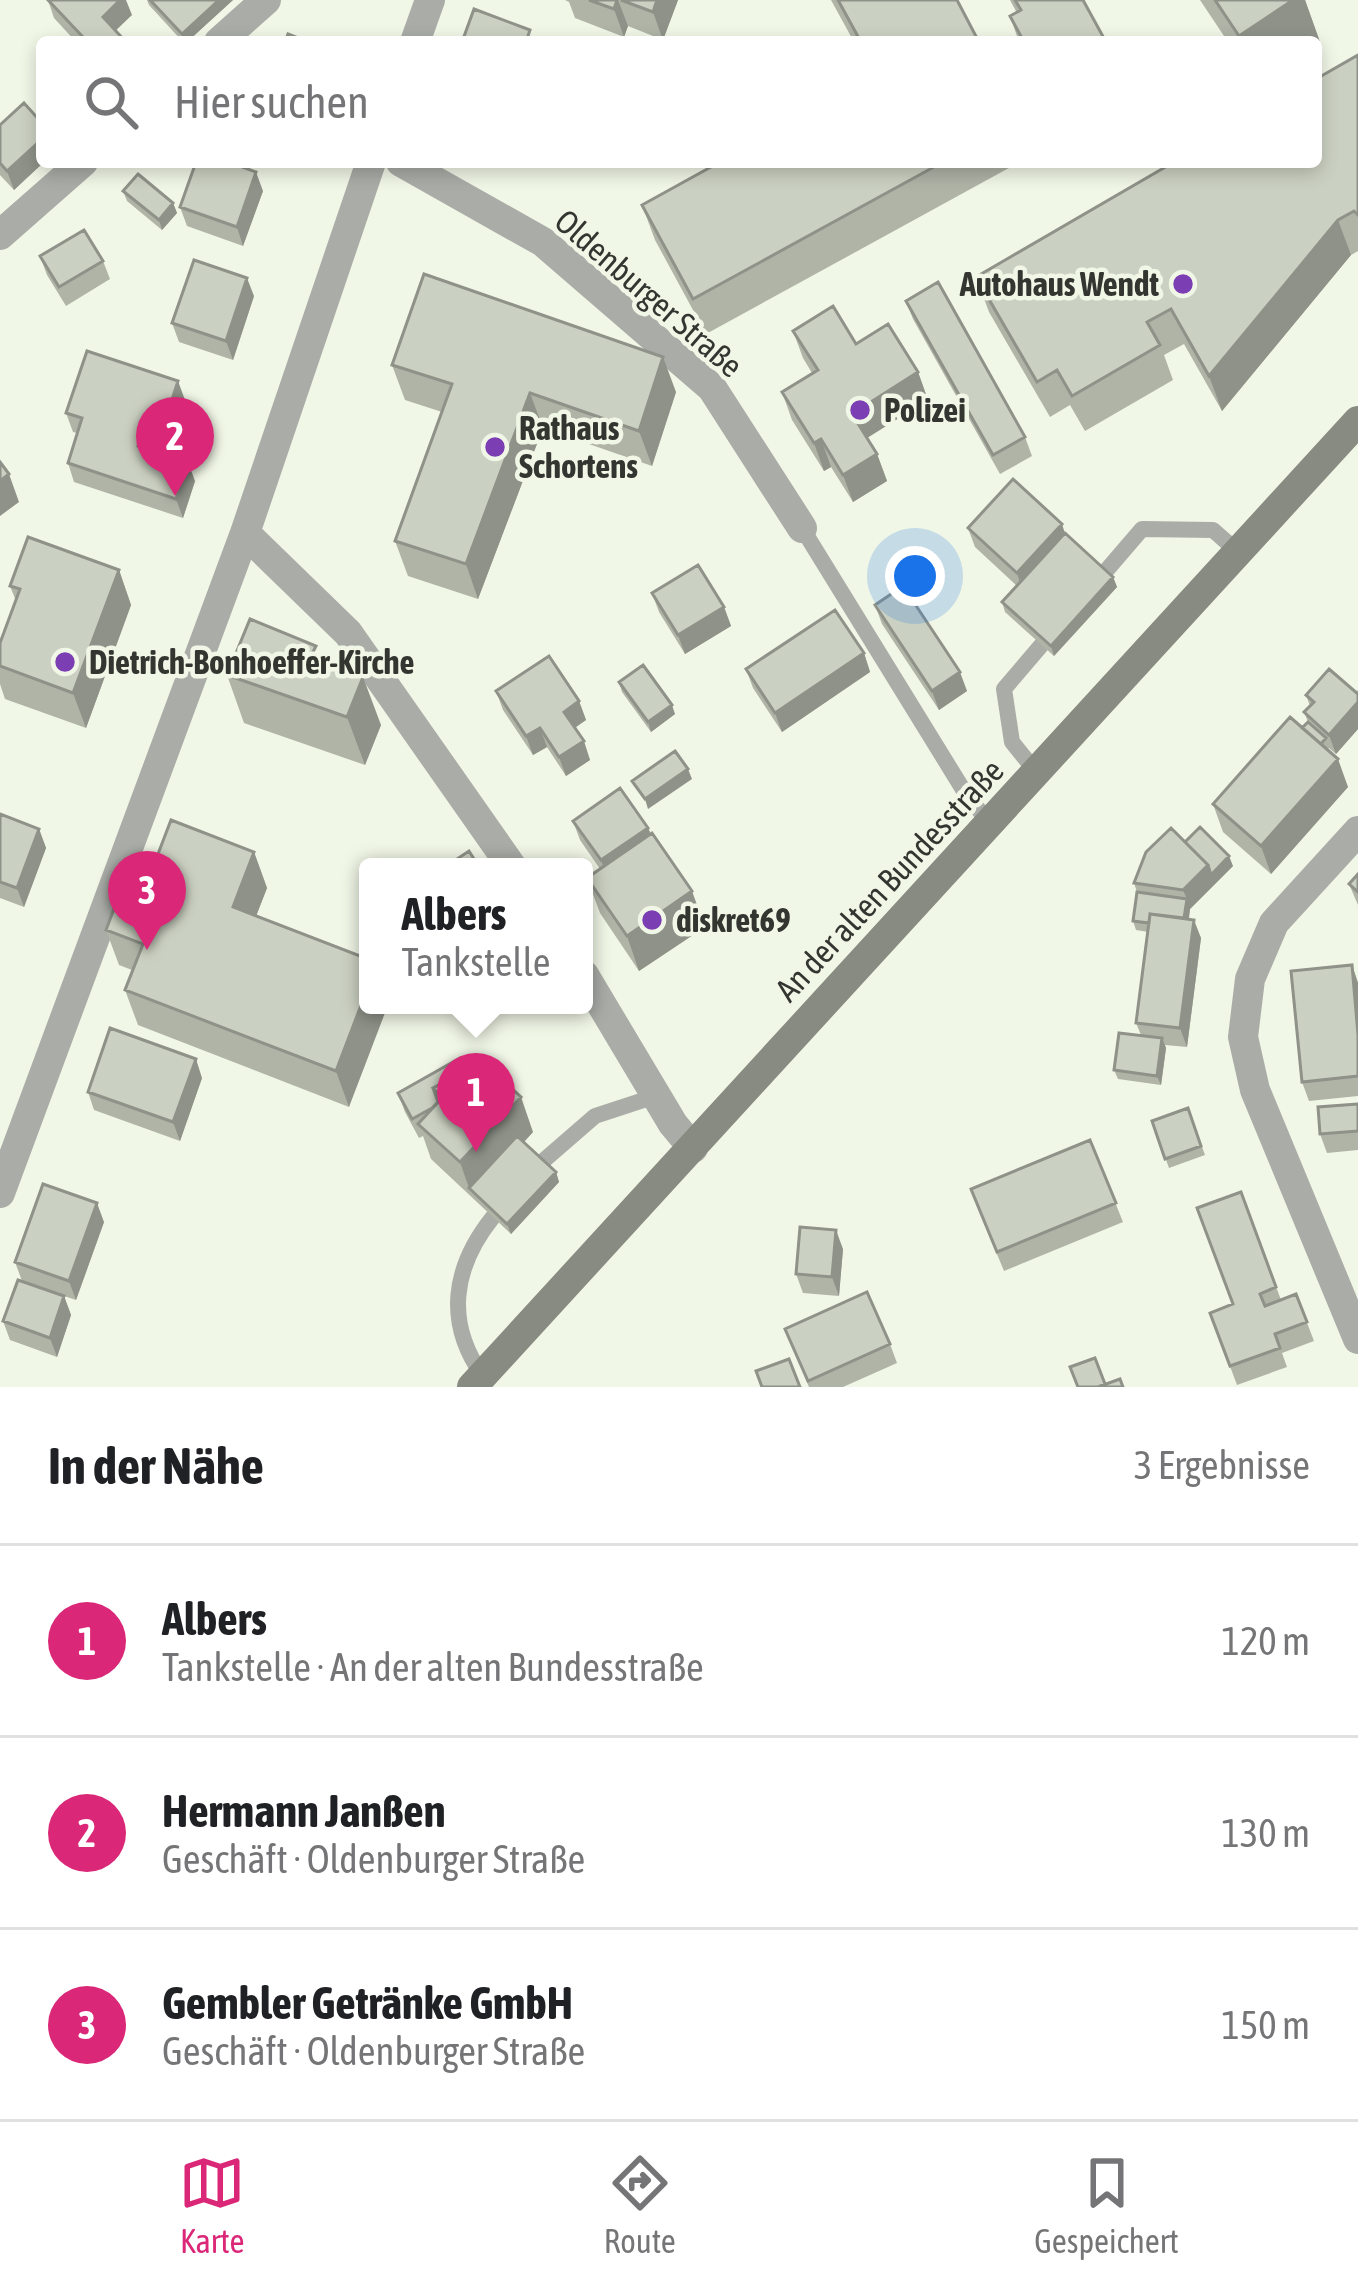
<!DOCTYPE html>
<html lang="de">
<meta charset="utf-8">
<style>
:root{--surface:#fff;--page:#f2f2f2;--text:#202124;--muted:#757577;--line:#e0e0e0;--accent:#db2777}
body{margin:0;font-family:"Asap Condensed",sans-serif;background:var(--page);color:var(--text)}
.you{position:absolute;left:915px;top:576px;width:42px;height:42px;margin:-30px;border:9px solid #fff;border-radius:50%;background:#1a73e8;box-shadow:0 0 0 18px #1a73e833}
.badge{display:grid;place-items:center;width:78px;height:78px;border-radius:50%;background:var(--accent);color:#fff;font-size:39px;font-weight:700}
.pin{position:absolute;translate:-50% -99px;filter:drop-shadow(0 3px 6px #0008)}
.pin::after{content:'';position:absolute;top:63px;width:42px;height:36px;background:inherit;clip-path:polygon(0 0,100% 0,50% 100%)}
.popup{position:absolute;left:359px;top:858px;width:234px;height:156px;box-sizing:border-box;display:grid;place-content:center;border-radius:12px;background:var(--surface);filter:drop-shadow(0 3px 9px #0005);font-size:39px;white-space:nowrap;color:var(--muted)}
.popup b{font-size:45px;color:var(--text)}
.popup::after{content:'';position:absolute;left:50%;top:100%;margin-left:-24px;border:24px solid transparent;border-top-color:var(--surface)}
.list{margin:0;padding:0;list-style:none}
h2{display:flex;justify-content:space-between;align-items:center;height:156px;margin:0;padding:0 48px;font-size:51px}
h2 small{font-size:39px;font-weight:400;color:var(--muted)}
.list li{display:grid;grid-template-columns:78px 1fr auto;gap:36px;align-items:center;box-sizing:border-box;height:192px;padding:0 48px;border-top:3px solid var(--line)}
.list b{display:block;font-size:45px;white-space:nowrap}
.list p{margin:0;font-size:39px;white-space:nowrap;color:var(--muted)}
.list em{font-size:39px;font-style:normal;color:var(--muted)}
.icon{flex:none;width:66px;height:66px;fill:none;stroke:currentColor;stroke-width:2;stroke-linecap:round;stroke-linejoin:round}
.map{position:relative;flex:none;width:1358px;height:1387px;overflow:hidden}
.search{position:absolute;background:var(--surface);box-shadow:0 6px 18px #0003;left:36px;right:36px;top:36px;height:132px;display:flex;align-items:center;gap:30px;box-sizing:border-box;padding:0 42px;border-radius:12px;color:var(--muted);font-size:45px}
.sheet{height:732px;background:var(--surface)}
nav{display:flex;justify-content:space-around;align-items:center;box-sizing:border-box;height:168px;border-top:3px solid var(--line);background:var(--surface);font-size:33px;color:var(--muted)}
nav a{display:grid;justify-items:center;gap:6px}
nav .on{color:var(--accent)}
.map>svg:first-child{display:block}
</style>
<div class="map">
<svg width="1358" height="1387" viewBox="0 0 1358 1387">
<rect width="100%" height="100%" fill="#f1f7e7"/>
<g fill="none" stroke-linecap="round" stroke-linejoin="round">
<path stroke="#aaada7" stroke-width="16" d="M802,528L964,791L990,824
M1093,586L1142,529L1213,530L1238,552
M1037,773L1012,742L1004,689L1056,628
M542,1162L595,1116L656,1096
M483,1376C445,1323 452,1268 493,1217"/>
<path stroke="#aaada7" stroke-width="30" d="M219,42L266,0
M415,42L430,0
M401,162L543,242L712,388L802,528
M0,235L83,162
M245,533L348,633L512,867
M1358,831L1274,923L1250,979L1243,1037L1255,1090L1358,1339
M584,975L673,1124L693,1148
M0,1193L245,533L371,162"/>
<path stroke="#878b81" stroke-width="30" d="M472,1387L1358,421"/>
</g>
<path fill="#afb4a7" d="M48,0L132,15L76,42L54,18Z
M147,0H233L187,42H183L149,5Z
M565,0H678L663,40L628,26L624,37L575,18L569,2Z
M831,0H957L979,42H854Z
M1010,0H1083L1106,42H1019L1010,16L1017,13Z
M1200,0H1305L1320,42H1228Z
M1358,55V251L1351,255L1222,411L1184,344L1164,355L1173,380L1085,431L1070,405L1050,417L989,312L976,277Z
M0,125L42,162H44L14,190L0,175Z
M720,162H1020L706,334L655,240L642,205Z
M123,191L173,203L177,213L162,230L127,201Z
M263,191L243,246L187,226L180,207Z
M40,256L103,261L110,279L66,306L47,275Z
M254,296L233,360L179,342L172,323Z
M906,301L1025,437L1032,456L1000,474L913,319Z
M793,331L918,372L928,400L867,438L877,454L887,481L853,502L831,467L824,471L792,420L782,392L812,373L803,358Z
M392,365L676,392L652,466L543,428L478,599L408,576L395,541L442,412L405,400Z
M185,400L167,455L195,481L183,518L74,482L68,463L77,433L73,432L66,413Z
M968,528L1065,533L1113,577L1117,587L1054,656L1005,612L1002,602L1017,586L975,547Z
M119,570L131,605L86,728L5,699L0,684V643L16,601L10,586Z
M652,593L724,607L731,626L685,654L659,612Z
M875,605L967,691L939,710L882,624Z
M864,653L870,672L782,732L753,688L746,669Z
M321,660L381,725L365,765L244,723L227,675Z
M619,682L675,714L651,732L622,692Z
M1358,690V729L1336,754L1329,748L1327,750L1348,787L1271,874L1223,832L1213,804L1302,728L1308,722L1304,712L1310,706L1306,695L1356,692Z
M496,691L579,701L586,720L575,728L590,760L566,776L547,747L533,755L503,710Z
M0,814L39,829L46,848L24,907L0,898Z
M573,821L648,828L705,927L639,971L600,913L587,878L600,869L580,840Z
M1185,842L1233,866L1190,909L1189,919L1201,938L1187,1047L1165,1045L1166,1048L1161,1085L1118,1079L1114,1070L1141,1035L1136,1023L1148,932L1136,930L1133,921L1137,892L1134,883Z
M254,852L267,888L256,916L368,959L349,1107L138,1025L125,990L132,970L119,965L106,930L145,888Z
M1358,874V905L1349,884Z
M1352,965L1358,983V1096L1309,1101L1302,1082Z
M467,1070L533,1132L524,1142L556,1172L559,1182L511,1234L431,1159L423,1136L419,1138L405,1112L398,1093Z
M202,1078L180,1141L94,1110L88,1092Z
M1358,1104V1150L1327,1153L1320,1134Z
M1188,1108L1205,1155L1169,1168L1152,1121Z
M1090,1140L1123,1222L1004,1271L978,1208Z
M1241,1192L1281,1300L1296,1294L1314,1341L1282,1353L1287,1367L1237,1385L1210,1313L1233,1304Z
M104,1222L76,1300L64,1296L71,1315L57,1357L10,1340L3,1321L22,1281L15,1262Z
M843,1249L839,1296L803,1293L796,1274Z
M785,1329L890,1344L897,1363L843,1387H809Z"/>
<path fill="#8e9288" d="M120,0H126L132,15L110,36L103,17Z
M219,0H233L187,42H184L182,34Z
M618,0L628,26L624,37L614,9Z
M657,0H678L663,40L653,12Z
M1293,0H1305L1320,42L1316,44V42H1241L1239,36Z
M42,139V162H44L14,190L7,171Z
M256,172L263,191L243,246L237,227Z
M173,203L177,213L162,230L159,220Z
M1338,220L1351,255L1222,411L1209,376Z
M247,278L254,296L233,360L226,341Z
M663,357L676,392L652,466L639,431Z
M918,372L928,400L862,441L852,414Z
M178,381L185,400L167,456L160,437Z
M530,393L543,428L478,599L466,564Z
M143,432L150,450L138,446Z
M821,439L831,467L824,471L814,443Z
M877,454L887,481L853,502L843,475Z
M188,462L195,481L183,518L176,499Z
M9,474L19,502L0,516V481Z
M1062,524L1068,543L1023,592L1017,573Z
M119,570L131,605L86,728L73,693Z
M1113,577L1117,587L1054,656L1051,646Z
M724,607L731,626L685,654L678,635Z
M864,653L870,672L782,732L775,713Z
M960,672L967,691L939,710L932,691Z
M363,677L381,725L365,765L347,717Z
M579,701L586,720L571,730L564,712Z
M1358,702V729L1336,754L1329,735Z
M672,705L675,714L651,732L648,722Z
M540,728L547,747L533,755L526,736Z
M584,741L590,760L566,776L559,757Z
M1338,759L1348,787L1271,874L1261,846Z
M688,769L692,779L648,809L645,799Z
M648,828L655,847L608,879L601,860Z
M39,829L46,848L24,907L17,888Z
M254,852L267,888L246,942L233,907Z
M1229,856L1233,866L1190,909L1186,937L1183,927L1187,899L1183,890L1208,865Z
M692,891L705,927L639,971L627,936Z
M1194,920L1201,938L1187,1047L1180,1028Z
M1352,965L1358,983V1035Z
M368,987V1005H388L349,1107L336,1071Z
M1162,1038L1166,1048L1161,1085L1157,1076Z
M196,1059L202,1078L180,1141L173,1122Z
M521,1097L533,1132L476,1194L469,1188L460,1162Z
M556,1172L559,1182L511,1234L507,1224Z
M97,1203L104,1222L76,1300L69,1281Z
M836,1230L843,1249L839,1296L832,1277Z
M64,1296L71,1315L57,1357L50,1338Z"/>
<path fill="#cbd1c2" stroke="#8e9288" stroke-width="3" d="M48,0H120L103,17L126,42H76L82,36Z
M150,0H219L182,34Z
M589,0H617L614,9Z
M621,0H657L653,12Z
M838,0H957L979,42H861Z
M1015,0H1083L1106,42H1024L1010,16L1021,10Z
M1215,0H1293L1239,36Z
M474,9L530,30L526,42H462Z
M288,34L308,42H285Z
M1358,55V215L1354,211L1338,220L1209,376L1171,309L1147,322L1160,345L1072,396L1057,370L1037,382L976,277L1174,162H1316V79Z
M24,103L42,123V139L7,171L0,163V125Z
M196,162H229L256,172L237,227L180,207Z
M720,162H943L693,299L642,205Z
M138,174L173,203L159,220L123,191Z
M84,230L103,261L59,287L40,256Z
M194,260L247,278L226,341L172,323Z
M424,274L663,357L639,431L530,393L466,564L395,541L452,384L392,365Z
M938,282L1025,437L993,455L906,301Z
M833,306L856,344L888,324L918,372L852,414L877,454L843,475L821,439L814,443L782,392L818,370L793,331Z
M87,351L178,381L160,437L143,432L138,446L188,462L176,499L68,463L82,418L66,413Z
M0,462L9,474L0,481Z
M1013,479L1062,524L1017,573L968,528Z
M1065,533L1113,577L1051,646L1002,602Z
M28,537L119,570L73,693L0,666V643L20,589L10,586Z
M698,565L724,607L678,635L652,593Z
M903,586L960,672L932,691L875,605Z
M835,610L864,653L775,713L746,669Z
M250,619L316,646L311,656L363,677L347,717L227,675Z
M549,656L579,701L564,712L584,741L559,757L540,728L526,736L496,691Z
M643,665L672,705L648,722L619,682Z
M1329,669L1358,694V702L1329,735L1304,712L1314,702L1306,695Z
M1290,717L1338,759L1261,846L1213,804Z
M1308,722L1326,738L1321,744L1302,728Z
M675,751L688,769L645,799L632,781Z
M620,788L648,828L601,860L573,821Z
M0,814L39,829L17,888L0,882Z
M171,820L254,852L233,907L368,959V987L336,1071L125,990L143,944L106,930L125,880L145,888Z
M1200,827L1229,856L1211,875L1208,865L1185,842Z
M1171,828L1208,865L1183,890L1134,883L1146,852Z
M652,833L692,891L627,936L587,878Z
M469,851L479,867H445Z
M1358,874V892L1349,884Z
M1137,892L1187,899L1184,918L1150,914L1149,923L1133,921Z
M1150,914L1194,920L1180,1028L1136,1023Z
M1352,965L1358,1035V1076L1302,1082L1291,971Z
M110,1028L196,1059L173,1122L88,1092Z
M1119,1033L1162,1038L1157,1076L1114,1070Z
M460,1058L467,1070L433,1088L438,1102L432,1108L412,1119L398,1093Z
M488,1066L521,1097L460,1162L418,1124L442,1098L433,1088L469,1069L478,1078Z
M1358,1104V1131L1320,1134L1318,1107Z
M1188,1108L1201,1146L1165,1159L1152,1121Z
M517,1136L556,1172L507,1224L469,1188Z
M1090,1140L1116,1203L997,1252L971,1189Z
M43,1184L97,1203L69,1281L15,1262Z
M1241,1192L1276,1287L1260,1294L1265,1306L1296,1294L1307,1322L1275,1334L1280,1348L1230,1366L1210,1313L1233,1304L1197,1208Z
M800,1227L836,1230L832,1277L796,1274Z
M18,1280L64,1296L50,1338L3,1321Z
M867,1292L890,1344L808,1381L785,1329Z
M1095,1358L1105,1384L1098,1387H1078L1070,1367Z
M789,1359L800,1387H762L756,1371Z
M1120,1379L1123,1387H1098Z"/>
<g fill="#7c3eb3" stroke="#f1f7e7" stroke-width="4.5">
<circle cx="1183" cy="284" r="12"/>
<circle cx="860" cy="410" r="12"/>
<circle cx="495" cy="447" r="12"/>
<circle cx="65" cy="662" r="12"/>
<circle cx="652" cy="920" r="12"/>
</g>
<g text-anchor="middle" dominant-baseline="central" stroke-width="9" stroke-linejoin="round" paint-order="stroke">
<g font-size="33" font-weight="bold" fill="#333630" stroke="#f1f7e7" text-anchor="start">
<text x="1159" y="284" text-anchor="end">Autohaus Wendt</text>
<text x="884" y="410">Polizei</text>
<text x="519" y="428">Rathaus<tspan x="519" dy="38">Schortens</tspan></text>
<text x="89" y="662">Dietrich-Bonhoeffer-Kirche</text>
<text x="676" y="920">diskret69</text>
</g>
<g font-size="33" fill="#333630" stroke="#f1f7e7">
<text transform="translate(649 293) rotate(41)">Oldenburger Straße</text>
<text transform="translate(889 880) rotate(-47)">An der alten Bundesstraße</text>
</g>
</g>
</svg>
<div class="you"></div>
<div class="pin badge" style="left:476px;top:1152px">1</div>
<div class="popup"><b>Albers</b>Tankstelle</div>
<div class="pin badge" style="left:175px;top:496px">2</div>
<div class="pin badge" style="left:147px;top:950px">3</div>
<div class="search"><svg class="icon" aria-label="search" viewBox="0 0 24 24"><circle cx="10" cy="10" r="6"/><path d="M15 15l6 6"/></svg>Hier suchen</div>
</div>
<section class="sheet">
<h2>In der Nähe<small>3 Ergebnisse</small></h2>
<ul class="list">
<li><span class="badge">1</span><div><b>Albers</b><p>Tankstelle · An der alten Bundesstraße</p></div><em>120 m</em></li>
<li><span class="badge">2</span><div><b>Hermann Janßen</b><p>Geschäft · Oldenburger Straße</p></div><em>130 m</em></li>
<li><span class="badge">3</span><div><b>Gembler Getränke GmbH</b><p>Geschäft · Oldenburger Straße</p></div><em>150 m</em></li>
</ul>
</section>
<nav>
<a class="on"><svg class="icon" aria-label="map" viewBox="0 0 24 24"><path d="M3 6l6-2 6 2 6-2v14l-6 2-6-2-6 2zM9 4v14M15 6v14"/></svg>Karte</a>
<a><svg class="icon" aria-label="directions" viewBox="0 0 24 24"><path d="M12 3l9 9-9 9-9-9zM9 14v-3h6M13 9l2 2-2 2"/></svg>Route</a>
<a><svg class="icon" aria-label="saved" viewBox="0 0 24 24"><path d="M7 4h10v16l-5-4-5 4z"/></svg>Gespeichert</a>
</nav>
